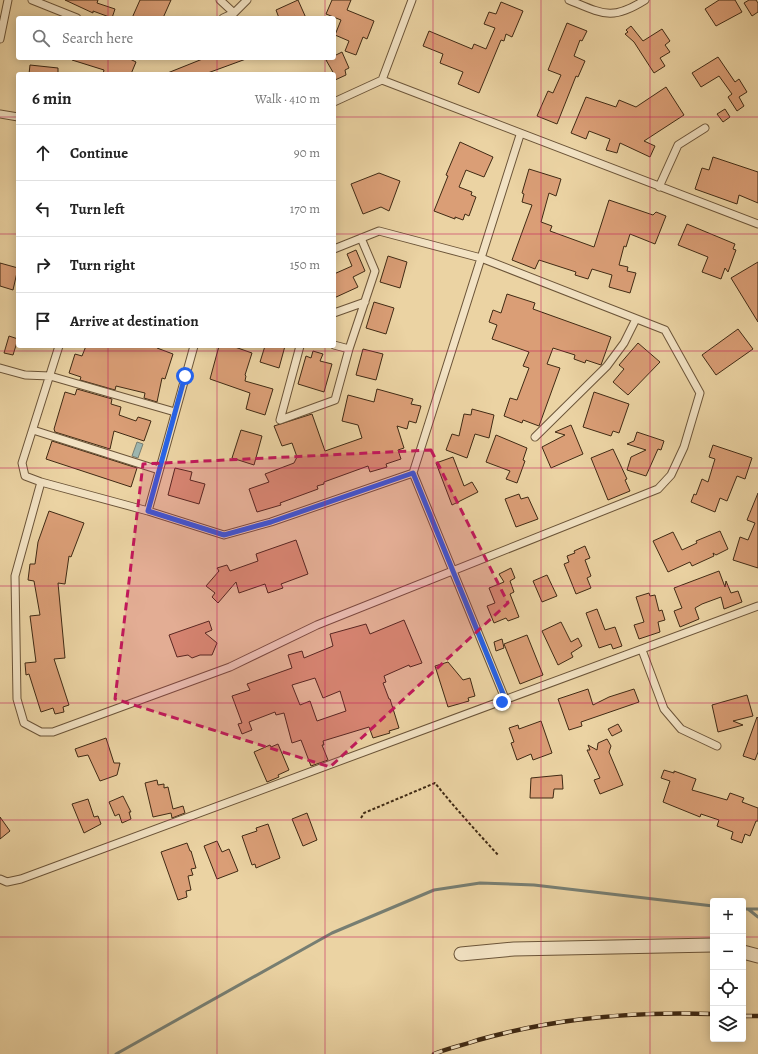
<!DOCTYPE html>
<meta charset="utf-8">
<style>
:root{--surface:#fff;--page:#f2f2f2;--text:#222;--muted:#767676;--line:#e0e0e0}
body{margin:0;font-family:Alegreya,serif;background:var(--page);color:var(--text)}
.controls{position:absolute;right:12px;bottom:12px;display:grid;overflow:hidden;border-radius:4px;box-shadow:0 2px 10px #0003}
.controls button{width:36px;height:36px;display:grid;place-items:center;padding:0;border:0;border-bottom:1px solid var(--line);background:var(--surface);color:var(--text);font:20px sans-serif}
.stop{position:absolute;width:12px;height:12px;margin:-9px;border:3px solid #2563eb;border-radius:50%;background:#fff}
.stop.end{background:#2563eb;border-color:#fff;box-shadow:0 1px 4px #0008}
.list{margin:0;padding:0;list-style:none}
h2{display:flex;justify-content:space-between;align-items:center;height:52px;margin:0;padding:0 16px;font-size:17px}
h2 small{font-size:13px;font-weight:400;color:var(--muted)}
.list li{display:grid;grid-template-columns:26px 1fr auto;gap:12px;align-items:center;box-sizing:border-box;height:56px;padding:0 16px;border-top:1px solid var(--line)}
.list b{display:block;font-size:15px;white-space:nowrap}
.list em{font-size:13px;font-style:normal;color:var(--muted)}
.icon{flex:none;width:22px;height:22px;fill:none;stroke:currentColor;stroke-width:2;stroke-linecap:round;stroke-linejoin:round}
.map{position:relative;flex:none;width:758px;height:1054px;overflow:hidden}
.search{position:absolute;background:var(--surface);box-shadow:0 2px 10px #0003;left:16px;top:16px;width:320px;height:44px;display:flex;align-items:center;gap:10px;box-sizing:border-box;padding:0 14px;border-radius:4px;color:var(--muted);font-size:15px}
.panel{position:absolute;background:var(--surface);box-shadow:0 2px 10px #0003;left:16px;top:72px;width:320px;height:276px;border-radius:4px}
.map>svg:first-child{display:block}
</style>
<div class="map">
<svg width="758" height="1054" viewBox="0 0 758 1054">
<rect width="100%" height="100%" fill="#ebd3a3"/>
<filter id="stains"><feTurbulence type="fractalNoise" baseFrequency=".005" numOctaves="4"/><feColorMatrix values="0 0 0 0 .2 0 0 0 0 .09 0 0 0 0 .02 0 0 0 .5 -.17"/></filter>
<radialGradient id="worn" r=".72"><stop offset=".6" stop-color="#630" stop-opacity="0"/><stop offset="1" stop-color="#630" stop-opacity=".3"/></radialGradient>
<path fill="#9cb6b0" stroke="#777e72" d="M137,442L143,444L138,458L132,456Z"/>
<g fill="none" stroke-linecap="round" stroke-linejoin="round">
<path stroke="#777e72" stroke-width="3" d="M743,909H758
M748,909L758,917
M116,1054L332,933L434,890L480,883L534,885L713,906"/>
</g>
<path fill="#da9e76" stroke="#402a14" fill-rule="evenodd" d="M65,0H98L97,3L115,9L112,18L93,11V13Z
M140,0H171L163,18H132Z
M298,0L306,18H279L276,10Z
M332,0H351L347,10L374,21L367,39L363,37L356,55L345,51L349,41L335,35L341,20L326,14Z
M719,0H735L742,12L716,26L705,9Z
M749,0H756L758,3V12L752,16L744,3Z
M501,2L523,11L512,37L506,34L504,41L501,40L479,93L458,84L463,72L440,63L443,54L423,46L429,31L472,49L474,44L486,49L495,28L484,24L489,12L496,14Z
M567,23L587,31L582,41L580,40L574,56L585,61L578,77L576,76L557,124L537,116L548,91L553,93L561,75L548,70Z
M631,26L643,41L662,29L670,41L665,45L670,52L660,58L665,66L654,73L634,42L625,34L628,32L626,30Z
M342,52L349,68L345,70L346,75L335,80L334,74L326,60L334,58V56Z
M718,57L735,82L739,79L747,92L739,97L744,106L737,111L728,97L732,94L719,76L701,87L692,73Z
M72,58H128L136,62L131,74H103L104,70L72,60Z
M205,58L246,59L205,74H165Z
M30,65L58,68V74H29Z
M666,87L684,115L644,141L655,146L650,157L620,143L617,153L606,150L610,139L589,131L586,139L571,133L586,97L616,107L619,100L636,107Z
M725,109L730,117L723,122L717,114Z
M460,142L493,157L484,177L466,170L459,187L472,192L471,195L476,197L469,216L465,214L463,220L455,217V219L434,211L448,176L446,175Z
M713,157L758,172V203L739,195L737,204L695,189L702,168L709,170Z
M529,169L561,179L556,196L549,193L541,222L552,226L550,231L594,247L609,200L653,215L656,212L666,216L655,244L630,234L626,247L624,246L619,265L628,267L627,271L636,273L630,293L609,287L612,275L592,269L588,279L575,275L576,272L539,260L535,269L512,260L532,205L522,202L524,194L522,193Z
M379,173L400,181L389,211L381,207L363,214L351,184Z
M687,224L735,244L733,249L736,250L728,272L725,268L721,279L702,272L708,257L678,245Z
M356,250L365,271L353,277L358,287L334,298V274L352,266L347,254Z
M388,256L407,262L400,288L380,282Z
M758,262V322L731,278Z
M0,263L18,268L13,290L0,286Z
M507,294L535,303L533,309L611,337L601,365L586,360L585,363L574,359L575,355L553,348L547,364L560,368L539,426L523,420L522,423L504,416L510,398L517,400L529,368L523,366L529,352L492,339L497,325L489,322L493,310L501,313Z
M374,302L394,308L386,334L366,328Z
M738,329L753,349L716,375L702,355Z
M9,336L18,339L13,355L4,353Z
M638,343L660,362L628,395L613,382L624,369L619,365Z
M86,346H158L157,348L173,354L165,379L162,378L157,402L144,398L145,393L116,386L115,390L80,380L81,377L69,373L75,354L82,356Z
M219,346H232L252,353L245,375L246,376L245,381L273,389L265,415L246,409L250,393L210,379Z
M265,346H285L279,368L260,362Z
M363,349L383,354L376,380L356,375Z
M313,351L323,354L320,361L332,364L324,392L298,384L306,356L311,358Z
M77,389L112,399L111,404L121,407L119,415L136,421L138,417L151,421L144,441L114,431L110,449L55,432L54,429L65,392L75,395Z
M377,389L413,399L411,404L421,406L416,423L409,421L407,429L397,426L404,448L398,450L401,459L386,464L387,467L370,472L368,466L324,482V484L317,486L318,489L280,503L281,505L257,512L249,489L269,482L265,474L294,463L297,457L292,443L282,446L274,426L312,414L325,451L362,438L358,425L342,421L348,395L374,402Z
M594,392L629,404L619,433L613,431L611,436L583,427Z
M472,409L494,415L489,438L475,434L467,458L446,450L452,434L459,436L464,414L471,415Z
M571,425L583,454L551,468L542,447L565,435L555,432Z
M241,430L262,436L254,465L232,458Z
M637,432L664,441L661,450L658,449L646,476L627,470L631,457L646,450L627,444L634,441Z
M496,435L527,448L523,460L525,461L517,483L506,479L510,471L486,462Z
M52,441L137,468L131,487L46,459Z
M713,445L752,458L745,479L737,476L727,501L720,498L715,512L691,502L694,494L696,495L702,479L708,482L715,459L709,457Z
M613,449L627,479L625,480L630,491L608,500L591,458Z
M453,457L464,486L472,482L478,492L452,505L436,463Z
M175,468L192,472L190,480L205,484L199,504L168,495Z
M758,493V568L733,560L740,537L748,540L755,523L747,520Z
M519,494L521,499L528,497L538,519L516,527L505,499Z
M49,511L84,523L71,557L69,556L65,584L58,583L65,658L54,659L69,705L63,707L64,712L55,714L53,708L41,712L29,674L26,675L25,663L36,662L30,616L40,615L34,581L28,580L30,564H35L38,542Z
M720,531L728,549L716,555L713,553L714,556L692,566L690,562L668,572L653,541L673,532L682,550L697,543L696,541Z
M296,540L308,574L281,584L283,588L268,593L265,584L239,593L236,582L218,603L212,597L215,593L206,586L219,571L217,568L227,565L230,571L258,561L256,554Z
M585,546L590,558L585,560L591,576L587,578L591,588L576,594L564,564L569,562L567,556L575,553L574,551Z
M511,568L515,578L510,581L514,592L510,594L519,617L508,621L506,618L494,623L487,606L495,603L489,588L504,582L499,574Z
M719,571L725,587L726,581L731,593L738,591L742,602L724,609L721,597L702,604L695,608L699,619L680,627L674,611L682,608L674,588Z
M547,575L557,596L542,602L533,581Z
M649,593L650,596L655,595L659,611L662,610L665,620L658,622L660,632L639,639L634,625L644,622L636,597Z
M597,609L605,630L615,627L622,646L613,649L611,644L599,648L586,613Z
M404,620L422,663L410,667L409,665L384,676L386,682L383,683L389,699H390L399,728L389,731L390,733L373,738L369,727L323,741L324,745H322L328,760L311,766L301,740L292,743L284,713L276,715L275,712L249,722L252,730L242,734L238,724L242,723L232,696L250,690L247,684L292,668L288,655L302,651L304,658L333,646L330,634L366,624L370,634ZM315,678L323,698L340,691L346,711L317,721L310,701L300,705L292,685Z
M209,621L212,630L205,633L217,643L212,655H200L192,658L188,655L177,657L169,635Z
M561,622L571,642L578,638L582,646L571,653L573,657L558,665L542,631Z
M527,635L543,675L520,684L504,644Z
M502,639L504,648L496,651L494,642Z
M448,662L463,680L470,678L475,696L468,698L469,701L448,707L435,666Z
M588,689L593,705L609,697L634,689L639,702L581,722L582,726L569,730L558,699Z
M747,695L753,716L733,721L743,725L718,732L712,705Z
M757,717L758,718V752L755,760L743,756Z
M541,721L552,753L533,760L531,754L517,760L511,743L514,742L509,728L518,725L519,729Z
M618,724L622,731L612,736L608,729Z
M106,738L114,763H120L117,775L100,781L88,755L78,757L75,749Z
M607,739L611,746L609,752L623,785L600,794L594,780L600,778L587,750H590L588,745L597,750L598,743Z
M278,744L289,770L278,775L279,777L267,782L254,752L270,745L271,747Z
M664,770L674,773V771L696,779L692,790L727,800L730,793L744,798L742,802L758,808V821H756L750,836L745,834L742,843L731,839L733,832L717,826L719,820L701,814L700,817L663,802L670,781L661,778Z
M562,775L563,789H554L553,798H530L531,778Z
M157,780L158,785L164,784V788L168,787L173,809L183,806L185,813L172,818L171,813L153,817L145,783Z
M123,796L131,812H129L131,819L122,823L119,814L115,816L109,802Z
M88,799L94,817L98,816L101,824L84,833L72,804Z
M307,813L317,840L303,846L292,819Z
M0,817L10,831L0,839Z
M268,824L280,858L256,868L255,864L252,865L242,836L257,831L256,828Z
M217,841L222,852L229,849L238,871L217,879L204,846Z
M187,843L190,851H191L196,868L191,869L193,875L188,876L191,890L186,891L187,897L178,900L161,852Z"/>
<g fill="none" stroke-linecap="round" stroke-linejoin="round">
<g stroke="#6b5438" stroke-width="9">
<path id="service" d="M32,0L77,18
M220,0L234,13
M569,0C603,14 612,21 645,0
M223,18L234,13L247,0
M0,39L8,0
M382,80L758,224
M334,102L382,80L412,0
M0,114L18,117
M659,187L678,145L705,128
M334,313L365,302
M334,345L349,349
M59,346L22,463L25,476L41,482L148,511L224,535L271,522L413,473L520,135
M300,346L280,420L335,400L349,349L375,271L361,238
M0,368L25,375L50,376L175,412
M33,430L159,470
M535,437L607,366L624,343L636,319
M413,473L506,701
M41,482L15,576L17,699L24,723L41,732H53L230,667L317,625L658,489L671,475L684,447L700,393L665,330L481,258L379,231L334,249
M148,511L194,346
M642,650L664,709L681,729L717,746
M0,879L7,882L21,879L758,606"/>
</g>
<g stroke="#6b5438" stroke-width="15">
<path id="minor" d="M743,952L758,956
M461,954L514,949L713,945"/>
</g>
<path stroke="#402a14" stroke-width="2" stroke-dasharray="3 2" stroke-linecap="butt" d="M361,818L364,813L435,783C455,808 477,832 499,856"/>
<use href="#service" stroke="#f2e2c3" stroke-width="7"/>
<use href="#minor" stroke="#f2e2c3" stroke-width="13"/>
<g stroke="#402a14" stroke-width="4.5">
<path id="rail" d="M743,1016H758
M434,1054C448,1048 464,1045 478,1040C556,1018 632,1011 713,1014"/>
</g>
<use href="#rail" stroke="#f2e2c3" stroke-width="3" stroke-dasharray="9" stroke-linecap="butt"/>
</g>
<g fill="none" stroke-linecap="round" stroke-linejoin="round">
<path stroke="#2563eb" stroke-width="5" d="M185,376L148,511L224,535L271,522L413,473L506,701L502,702"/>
</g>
<path fill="#c2185b" fill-opacity="0.2" stroke="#c2185b" stroke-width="3" stroke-dasharray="8 5" stroke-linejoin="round" d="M431,450L508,603L330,767L115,699L143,464Z"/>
<path fill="none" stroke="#c2185b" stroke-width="1" stroke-opacity="0.55" d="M108,0V18M217,0V18M325,0V18M433,0V1054M541,0V1054M650,0V1054M108,58V74M217,58V74M325,58V74M0,117H18M334,117H758M0,234H18M334,234H758M108,346V1054M217,346V1054M325,346V1054M0,351H758M0,468H758M0,586H758M0,703H758M0,820H758M0,937H713M743,937H758"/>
<rect width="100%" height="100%" filter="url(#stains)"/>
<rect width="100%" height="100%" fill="url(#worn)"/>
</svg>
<div class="controls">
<button>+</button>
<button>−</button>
<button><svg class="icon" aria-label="locate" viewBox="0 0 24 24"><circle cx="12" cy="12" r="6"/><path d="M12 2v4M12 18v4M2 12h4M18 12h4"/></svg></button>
<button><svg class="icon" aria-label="layers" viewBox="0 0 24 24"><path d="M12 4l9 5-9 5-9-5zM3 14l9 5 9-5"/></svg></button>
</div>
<div class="stop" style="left:185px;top:376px"></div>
<div class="stop end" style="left:502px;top:702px"></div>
<div class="search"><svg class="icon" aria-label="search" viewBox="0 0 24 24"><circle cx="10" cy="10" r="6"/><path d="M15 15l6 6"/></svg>Search here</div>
<section class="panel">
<h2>6 min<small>Walk · 410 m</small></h2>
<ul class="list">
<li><svg class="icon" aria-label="ahead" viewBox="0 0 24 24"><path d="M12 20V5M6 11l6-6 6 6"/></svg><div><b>Continue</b></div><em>90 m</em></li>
<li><svg class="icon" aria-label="left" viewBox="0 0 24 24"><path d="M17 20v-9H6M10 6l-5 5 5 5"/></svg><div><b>Turn left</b></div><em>170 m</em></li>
<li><svg class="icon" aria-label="right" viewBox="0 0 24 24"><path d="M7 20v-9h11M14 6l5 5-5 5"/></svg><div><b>Turn right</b></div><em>150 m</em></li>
<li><svg class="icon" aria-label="arrive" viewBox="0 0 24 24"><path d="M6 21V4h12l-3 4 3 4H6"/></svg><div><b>Arrive at destination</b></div></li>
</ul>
</section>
</div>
